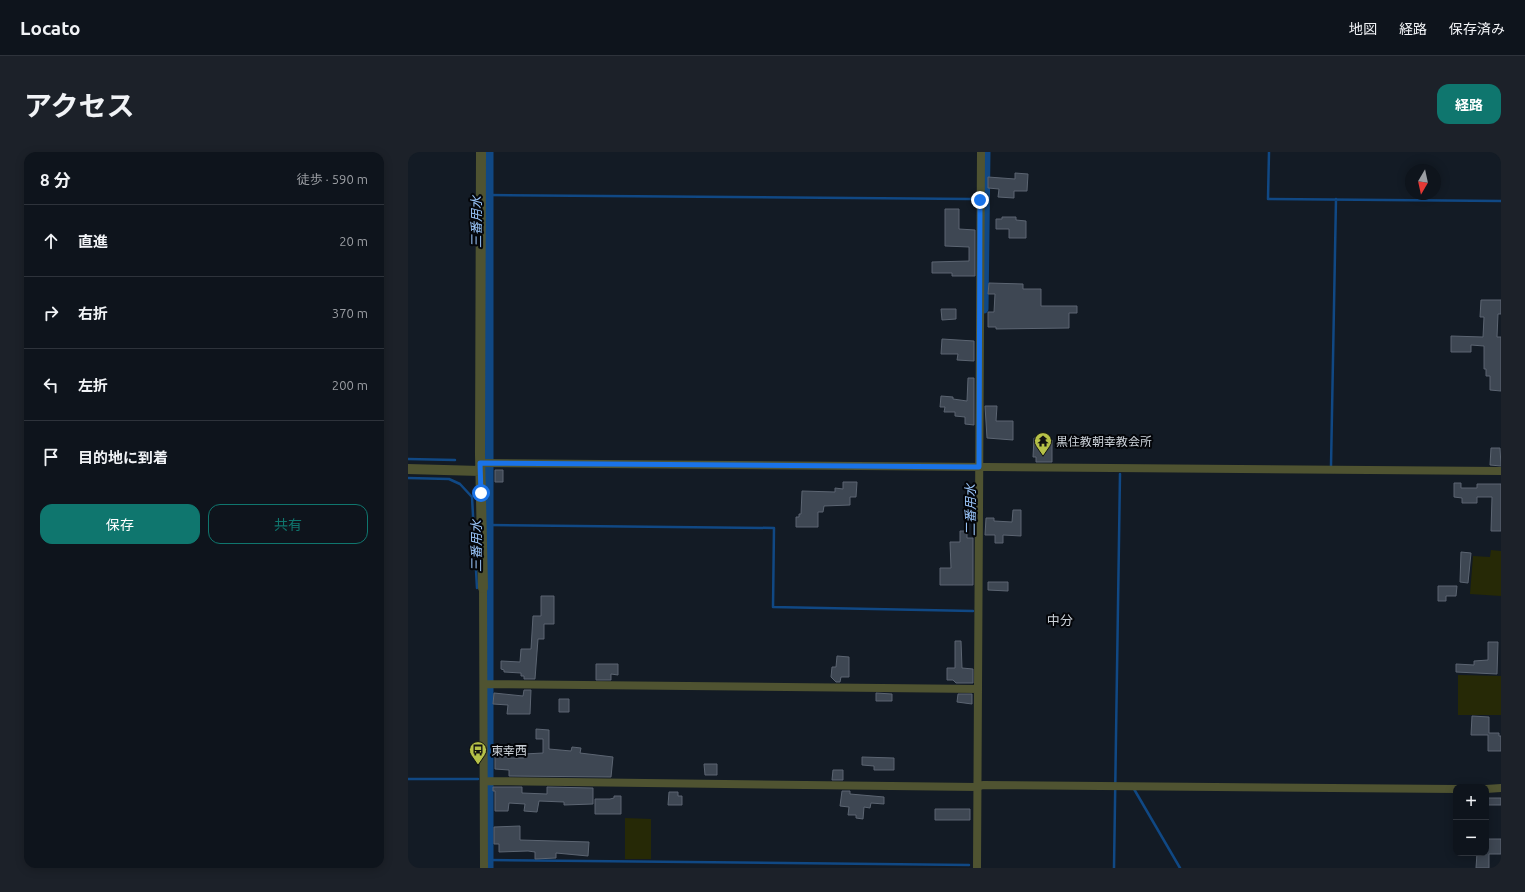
<!DOCTYPE html>
<html lang="ja">
<meta charset="utf-8">
<style>
:root{--surface:#0e141c;--page:#1c2129;--text:#f1f3f6;--muted:#9b9ea3;--line:#2e333b;--accent:#0f766e}
body{margin:0;font-family:Ubuntu,"Noto Sans JP",sans-serif;background:var(--page);color:var(--text)}
.controls{position:absolute;right:12px;bottom:12px;display:grid;overflow:hidden;border-radius:8px;box-shadow:0 2px 10px #0003}
.controls button{width:36px;height:36px;display:grid;place-items:center;padding:0;border:0;border-bottom:1px solid var(--line);background:var(--surface);color:var(--text);font:20px sans-serif}
.compass{position:absolute;left:997px;top:12px;width:36px;height:36px;border-radius:50%;background:var(--surface);box-shadow:0 2px 10px #0003;rotate:189deg}
.stop{position:absolute;width:12px;height:12px;margin:-9px;border:3px solid #1a73e8;border-radius:50%;background:#fff}
.stop.end{background:#1a73e8;border-color:#fff;box-shadow:0 1px 4px #0008}
.list{margin:0;padding:0;list-style:none}
h2{display:flex;justify-content:space-between;align-items:center;height:52px;margin:0;padding:0 16px;font-size:17px}
h2 small{font-size:13px;font-weight:400;color:var(--muted)}
.list li{display:grid;grid-template-columns:26px 1fr auto;gap:12px;align-items:center;box-sizing:border-box;height:72px;padding:0 16px;border-top:1px solid var(--line)}
.list b{display:block;font-size:15px;white-space:nowrap}
.list em{font-size:13px;font-style:normal;color:var(--muted)}
.actions{display:flex;gap:8px;padding:12px 16px}
.actions a{flex:1;padding:9px 0;border:1px solid var(--accent);border-radius:12px;text-align:center;font-size:14px;color:var(--accent)}
.actions .main{background:var(--accent);color:#fff}
.icon{flex:none;width:22px;height:22px;fill:none;stroke:currentColor;stroke-width:2;stroke-linecap:round;stroke-linejoin:round}
.map{position:relative;flex:none;width:1093px;height:716px;overflow:hidden;border-radius:12px}
header{display:flex;align-items:center;gap:24px;box-sizing:border-box;height:56px;padding:0 20px;background:var(--surface);border-bottom:1px solid var(--line)}
header strong{font-size:19px}
nav{display:flex;gap:22px;margin-inline-start:auto;font-size:14px}
.intro{display:flex;align-items:center;justify-content:space-between;box-sizing:border-box;height:96px;padding:0 24px}
h1{margin:0;font-size:28px}
.button{padding:10px 18px;border-radius:12px;background:var(--accent);color:#fff;font-size:14px;font-weight:700}
main{display:flex;gap:24px;padding:0 24px}
aside{flex:1;background:var(--surface);border-radius:12px;box-shadow:0 2px 10px #0003}
.map>svg:first-child{display:block}
</style>
<header>
<strong>Locato</strong>
<nav><a>地図</a><a>経路</a><a>保存済み</a></nav>
</header>
<div class="intro"><h1>アクセス</h1><a class="button">経路</a></div>
<main>
<aside>
<h2>8 分<small>徒歩 · 590 m</small></h2>
<ul class="list">
<li><svg class="icon" aria-label="ahead" viewBox="0 0 24 24"><path d="M12 20V5M6 11l6-6 6 6"/></svg><div><b>直進</b></div><em>20 m</em></li>
<li><svg class="icon" aria-label="right" viewBox="0 0 24 24"><path d="M7 20v-9h11M14 6l5 5-5 5"/></svg><div><b>右折</b></div><em>370 m</em></li>
<li><svg class="icon" aria-label="left" viewBox="0 0 24 24"><path d="M17 20v-9H6M10 6l-5 5 5 5"/></svg><div><b>左折</b></div><em>200 m</em></li>
<li><svg class="icon" aria-label="arrive" viewBox="0 0 24 24"><path d="M6 21V4h12l-3 4 3 4H6"/></svg><div><b>目的地に到着</b></div></li>
</ul>
<div class="actions"><a class="main">保存</a><a>共有</a></div>
</aside>
<div class="map">
<svg width="1093" height="716" viewBox="0 0 1093 716">
<rect width="100%" height="100%" fill="#131b25"/>
<path fill="#262906" d="M1083,398L1093,399V444L1062,442L1065,404L1082,405Z
M1050,523L1093,524V563H1050Z
M217,666L243,667V707H217Z"/>
<g fill="none" stroke-linecap="round" stroke-linejoin="round">
<path stroke="#104884" stroke-width="2.5" d="M861,0L860,47L1093,49
M81,43L563,47
M0,307L47,308
M923,314L928,47
M0,326L41,327L52,332L64,345L69,436
M81,373L366,376L365,455L565,459
M0,627H70
M726,637L772,716
M81,708L561,713
M706,716L712,322"/>
<path stroke="#104884" stroke-width="9" d="M576,157L578,0
M81,716V0"/>
</g>
<path fill="#3e4753" stroke="#5c6572" d="M607,21L620,22L619,39H606V46L590,45L591,37L580,36V25L607,27Z
M537,57H551V77L567,78V124H544V121H524V110L561,109V95L537,94Z
M594,65H608V68L618,69V86H601V77H588V67H594Z
M581,131L615,132V137H633V154H669V161H661V176L588,177V175H580V160H586L587,142H580Z
M1073,148H1093V162H1090L1089,185H1093V239L1082,238V224H1078V217H1076V194L1063,193V200H1043V184L1075,185L1076,165H1072Z
M533,157H548V167L534,168Z
M534,187L566,189V209L549,208L550,202H533Z
M560,226H566V273L557,272V265L547,264V260H536L537,255H532L533,244L545,245V247L559,249Z
M577,254H589L588,269H605V288L579,286Z
M626,286L644,288V310H628V305H625Z
M1083,296H1092L1093,314L1082,313Z
M87,318H95V330H87Z
M435,330H449L448,345H442V353L416,354L415,360H410V375H388V365H391V362H393L394,339L427,340V336L435,337Z
M1046,331H1053V336H1069V332H1093V379H1083L1084,345H1069V351H1054V346L1046,345Z
M605,358H613V384L595,383V391H587V383H577L578,366H586V369L604,370Z
M552,379H559V386H565V433H532V416H543L542,390H552Z
M1053,400L1063,401L1060,431L1052,430Z
M580,430H600V439L580,438Z
M1030,434H1049L1048,444H1038V449H1030Z
M133,444H146V472H136V487H130L127,527H116V524H113V521L96,520V518L93,517V509L112,510L113,497H123L125,464H133Z
M547,489H553L554,516L565,517V531H548L545,528H539V516H547Z
M1080,490H1090L1089,522L1048,520V512L1066,513V509L1080,508Z
M429,504L441,505V525H433L432,530H428L423,525L424,515H428Z
M188,512H210V523L203,522V528H188Z
M116,538H123L122,562H99L100,553L85,552L86,541L115,544Z
M468,541L484,542V549H468Z
M550,542H564V552L549,550Z
M151,547H161V560H151Z
M1064,564L1081,565V581H1091V584H1093V599H1080V583H1063Z
M128,577L141,578V597L163,599L164,595L173,596L172,601L205,605L203,625L101,624V618L87,617V605L99,604V606H116V602L135,601V587H128Z
M454,605L486,606V618H466V614L454,613Z
M296,612H309V623H297Z
M425,618H435V628H424Z
M85,635H114V641L139,642V635L185,636V652L156,653V650L131,649L129,660L116,659L117,652L101,651L100,659H87V639H85Z
M434,639H442V642L476,645V652L463,651L462,656L456,655L455,667L448,666V663H440L441,655L432,654Z
M261,640H270V644H274V653H260Z
M206,644H213V662H187V647H202L206,646Z
M1078,646H1093V653H1078Z
M527,657H562V668H527Z
M112,674V688L181,690L180,704L148,701V706L127,707V700L120,699L91,700V692H86V675Z
M1078,687H1093V702H1081V716H1068L1069,701H1078Z"/>
<g fill="none" stroke-linecap="round" stroke-linejoin="round">
<path stroke="#4f5331" stroke-width="8" d="M72,311L1093,319
M75,436L76,716
M76,532L570,537
M76,629L569,635L575,633L1048,637
M1078,637L1093,636
M569,716L573,0"/>
<path stroke="#4f5331" stroke-width="10" d="M73,0L72,303L75,436
M0,317L72,319"/>
</g>
<g fill="none" stroke-linecap="round" stroke-linejoin="round">
<path stroke="#1a73e8" stroke-width="5" d="M73,341L72,311L571,315L572,48"/>
</g>
<defs>
<g id="temple-pin" transform="scale(0.9)"><path d="M0 17L-7.5 6A9.5 9.5 0 1 1 7.5 6Z" fill="#b6c148" stroke="#04060a"/><path d="M0-6L5-2H3V0L6.5 2.5H4V6H1.5V3h-3V6H-4V2.5H-6.5L-3 0V-2H-5Z" fill="#111"/></g>
<g id="bus-pin" transform="scale(0.9)"><path d="M0 17L-7.5 6A9.5 9.5 0 1 1 7.5 6Z" fill="#b6c148" stroke="#04060a"/><path d="M-5-6H5V4H4V6H2V4H-2V6H-4V4H-5ZM-3.5-4V0h7V-4ZM-3.5 1.2v1.5H-2V1.2ZM2 1.2v1.5H3.5V1.2Z" fill="#111"/></g>
</defs>
<g fill-rule="evenodd">
<use href="#temple-pin" x="635" y="289"/>
<use href="#bus-pin" x="70" y="598"/>
</g>
<g text-anchor="middle" dominant-baseline="central" stroke-width="4" stroke-linejoin="round" paint-order="stroke">
<g font-size="12" fill="#ccd2d9" stroke="#04060a" text-anchor="start">
<text x="648" y="289">黒住教朝幸教会所</text>
<text x="83" y="598">東幸西</text>
</g>
<g font-size="13" font-style="italic" fill="#99c4f8" stroke="#04060a">
<text transform="translate(68 70) rotate(-90)">三番用水</text>
<text transform="translate(562 358) rotate(-90)">二番用水</text>
<text transform="translate(68 394) rotate(-90)">三番用水</text>
</g>
<g font-size="13" fill="#ccd2d9" stroke="#04060a">
<text x="652" y="468">中分</text>
</g>
</g>
</svg>
<div class="controls">
<button>+</button>
<button>−</button>
</div>
<svg class="compass" viewBox="-18 -18 36 36"><path d="M0-13l5 13h-10z" fill="#e53935"/><path d="M0 13l5-13h-10z" fill="#9b9ea3"/></svg>
<div class="stop" style="left:73px;top:341px"></div>
<div class="stop end" style="left:572px;top:48px"></div>
</div>
</main>
